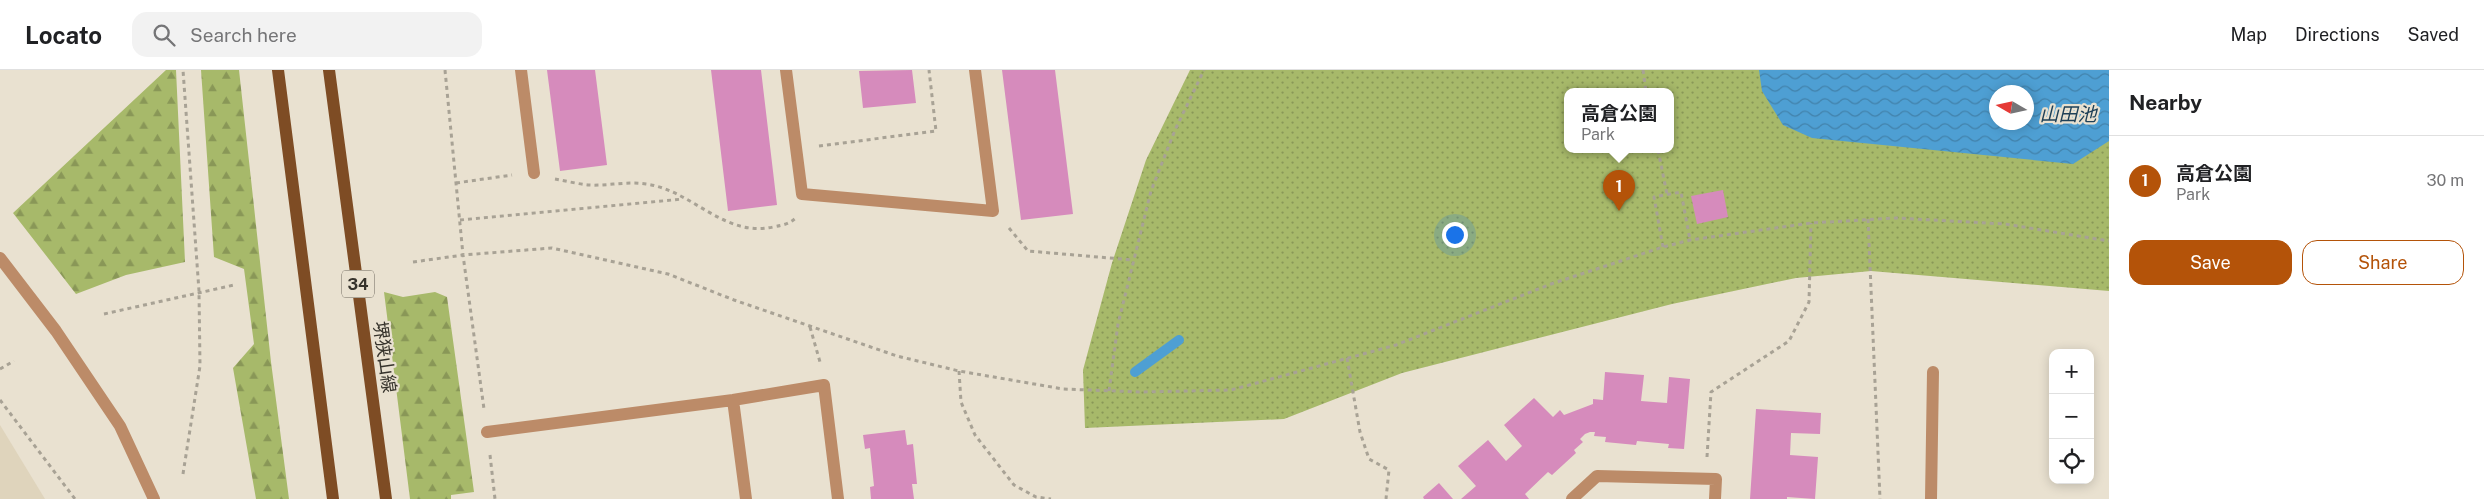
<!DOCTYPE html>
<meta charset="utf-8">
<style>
:root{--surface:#fff;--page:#f2f2f2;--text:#202124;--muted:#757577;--line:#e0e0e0;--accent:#b45309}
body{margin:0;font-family:"Public Sans","Noto Sans JP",sans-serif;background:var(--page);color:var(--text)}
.controls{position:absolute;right:15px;bottom:15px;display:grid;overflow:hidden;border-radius:10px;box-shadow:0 2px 12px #0003}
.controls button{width:45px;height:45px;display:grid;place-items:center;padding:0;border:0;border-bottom:1px solid var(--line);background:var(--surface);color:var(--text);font:25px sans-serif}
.compass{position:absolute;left:1989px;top:15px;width:45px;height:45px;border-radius:50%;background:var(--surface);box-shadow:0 2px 12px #0003;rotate:279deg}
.you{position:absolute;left:1454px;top:164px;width:18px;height:18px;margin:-12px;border:4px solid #fff;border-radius:50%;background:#1a73e8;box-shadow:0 0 0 8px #1a73e833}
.badge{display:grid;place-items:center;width:32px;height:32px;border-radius:50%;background:var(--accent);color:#fff;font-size:16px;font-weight:700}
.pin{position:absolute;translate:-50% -41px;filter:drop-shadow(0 1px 2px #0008)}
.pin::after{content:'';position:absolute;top:26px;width:18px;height:15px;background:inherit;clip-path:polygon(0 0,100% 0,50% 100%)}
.popup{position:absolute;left:1564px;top:18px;width:110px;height:65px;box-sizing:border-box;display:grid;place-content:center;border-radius:10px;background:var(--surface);filter:drop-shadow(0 1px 4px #0005);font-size:16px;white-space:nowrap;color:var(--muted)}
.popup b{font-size:19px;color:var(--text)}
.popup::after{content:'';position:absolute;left:50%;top:100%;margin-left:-10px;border:10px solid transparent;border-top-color:var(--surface)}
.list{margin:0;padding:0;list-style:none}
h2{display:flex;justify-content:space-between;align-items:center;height:65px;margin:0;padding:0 20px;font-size:21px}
h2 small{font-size:16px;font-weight:400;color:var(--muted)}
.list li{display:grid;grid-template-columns:32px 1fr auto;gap:15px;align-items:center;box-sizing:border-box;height:90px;padding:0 20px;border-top:1px solid var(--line)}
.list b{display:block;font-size:19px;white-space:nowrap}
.list p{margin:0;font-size:16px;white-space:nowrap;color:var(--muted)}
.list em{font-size:16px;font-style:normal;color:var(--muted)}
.actions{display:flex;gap:10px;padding:15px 20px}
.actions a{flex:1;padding:11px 0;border:1px solid var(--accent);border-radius:15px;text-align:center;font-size:18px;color:var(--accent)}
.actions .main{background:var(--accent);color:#fff}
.icon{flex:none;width:28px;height:28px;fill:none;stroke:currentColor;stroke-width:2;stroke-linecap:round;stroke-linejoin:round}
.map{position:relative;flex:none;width:2109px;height:429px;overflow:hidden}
header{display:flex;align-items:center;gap:30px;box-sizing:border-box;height:70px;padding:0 25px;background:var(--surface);border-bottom:1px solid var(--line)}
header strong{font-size:24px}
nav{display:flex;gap:28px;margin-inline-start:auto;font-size:18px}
.search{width:350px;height:45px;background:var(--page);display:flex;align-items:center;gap:12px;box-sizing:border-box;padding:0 18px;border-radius:15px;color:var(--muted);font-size:19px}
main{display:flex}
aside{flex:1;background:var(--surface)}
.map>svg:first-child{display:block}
</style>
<header>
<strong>Locato</strong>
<div class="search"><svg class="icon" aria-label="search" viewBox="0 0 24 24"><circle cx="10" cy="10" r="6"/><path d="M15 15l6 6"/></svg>Search here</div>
<nav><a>Map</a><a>Directions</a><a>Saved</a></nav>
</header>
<main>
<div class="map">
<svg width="2109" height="429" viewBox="0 0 2109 429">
<defs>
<pattern id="forest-firs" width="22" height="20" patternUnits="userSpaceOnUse" patternTransform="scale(1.25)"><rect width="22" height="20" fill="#a7b96a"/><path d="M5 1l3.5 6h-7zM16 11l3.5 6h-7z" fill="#899757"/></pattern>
<pattern id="park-dots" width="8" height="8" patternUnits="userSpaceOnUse" patternTransform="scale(1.25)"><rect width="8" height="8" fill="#a7b96a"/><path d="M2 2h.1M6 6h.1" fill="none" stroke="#899757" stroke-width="1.8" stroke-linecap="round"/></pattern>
<pattern id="water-waves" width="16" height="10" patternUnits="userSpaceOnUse" patternTransform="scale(1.25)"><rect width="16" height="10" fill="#4e9fd3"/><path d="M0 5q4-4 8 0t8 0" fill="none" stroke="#4282ab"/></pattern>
</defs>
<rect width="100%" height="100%" fill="#e9e1d0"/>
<path fill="#dfd4bc" d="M0,355L45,429H0Z"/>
<path fill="url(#forest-firs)" d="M166,0H176L185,192L126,205L76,224L13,143Z
M201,0H239L271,292L289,429H256L233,298L254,274L244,199L214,187Z
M384,222L403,227L435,222L447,227L474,422L451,425V429H410Z"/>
<path fill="url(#park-dots)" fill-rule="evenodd" d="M1190,0H2109V221L1871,201L1796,208L1672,234L1402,303L1284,349L1085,358L1083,300L1112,193L1146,90ZM1568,22H1670V80H1568ZM1996,22H2026V52H1996Z"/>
<path fill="url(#water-waves)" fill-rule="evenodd" d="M1759,0H2109V71L2073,94L1812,68L1783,55L1762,21ZM1996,22H2026V52H1996Z"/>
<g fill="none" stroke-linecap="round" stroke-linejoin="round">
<path stroke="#4e9fd3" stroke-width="10" d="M1135,302L1179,270"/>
</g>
<path fill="#d68bbc" d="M547,0H595L607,95L560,101Z
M711,0H761L777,135L728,141Z
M912,0L916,33L863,38L859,1Z
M1002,0H1055L1073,144L1021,150Z
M1723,120L1728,147L1697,154L1691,126Z
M1605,302L1644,305L1641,331L1667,333L1669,307L1690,309L1684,379L1668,378L1669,374L1637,371L1636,375L1605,372L1606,367L1594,366L1595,362H1590L1585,364L1580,369L1583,372L1574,380L1576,383L1552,405L1548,402L1525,424L1529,429H1461L1476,416L1458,396L1488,370L1506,391L1522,376L1504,355L1534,328L1553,347L1560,340L1564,345L1593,334V329L1603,330Z
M1756,339L1821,343L1820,364L1791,363L1790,385L1818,387L1815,429L1787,427V429H1750Z
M905,360L907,375L913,374L917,414H912L914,429H871L870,417L874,416L870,378L865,379L863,365Z
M1439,413L1453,429H1424L1423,427Z"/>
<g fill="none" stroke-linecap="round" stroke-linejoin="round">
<path stroke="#a8a295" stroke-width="3" stroke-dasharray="4 4" stroke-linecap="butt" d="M445,0L463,185L484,339
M1643,0L1646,22
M819,76L936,61L929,0
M1658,80L1667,124
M555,109C566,111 578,114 589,115C608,116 627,111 646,114C692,120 724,168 773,157C784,155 789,154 797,147
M456,113L512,105
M1868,149L1880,429
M460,150L683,129
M1009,158L1028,181L1133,190
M1663,177L1654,127L1681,122L1690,170
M413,192L463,185L552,178L668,204L734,230L897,286L959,301L1063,319L1142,322L1231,320L1396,275L1551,214L1663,177L1690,170L1811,153L1896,148L2005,154L2109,171
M104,244L234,215
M810,257L820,292
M1347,288L1360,362L1369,389L1389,400L1386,429
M0,299L14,291
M959,301L961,332L975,365L1014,415L1036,427L1051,429
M1109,321L1118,254L1151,121L1175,60L1204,0
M0,330L75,429
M490,385L495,429
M1707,387L1711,322L1789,271L1809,232L1811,153
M183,404L200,296L199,221L183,0"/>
<path stroke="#bc8b68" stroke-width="12" d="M521,0L534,103
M786,0L802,124L993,141L975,0
M733,330L746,429
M487,362L733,330L824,315L838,429
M1572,429L1597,406L1716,409L1715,429
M1931,429L1933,302"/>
<path stroke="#bc8b68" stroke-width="12" d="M0,188L56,261L120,356L154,429"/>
<path stroke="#7e4c24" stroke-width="12" d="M278,0L333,429
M329,0L386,429"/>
</g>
<g text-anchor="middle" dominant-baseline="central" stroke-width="4.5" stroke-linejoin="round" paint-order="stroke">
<rect fill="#e9e1d0" stroke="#6c675d" stroke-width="1" x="342" y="200.5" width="32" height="27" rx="4"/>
<g font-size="16" font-weight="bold" fill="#36332c">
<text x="358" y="214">34</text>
</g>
<g font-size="18" fill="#36332c" stroke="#e9e1d0">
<text transform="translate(385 287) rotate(82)">堺狭山線</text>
</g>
<g font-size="19" font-style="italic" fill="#1e4057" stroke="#e9e1d0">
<text x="2068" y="44">山田池</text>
</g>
</g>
</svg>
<div class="controls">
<button>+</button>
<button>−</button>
<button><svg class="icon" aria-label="locate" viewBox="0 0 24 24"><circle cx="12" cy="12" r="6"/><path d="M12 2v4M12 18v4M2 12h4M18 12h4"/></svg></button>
</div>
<svg class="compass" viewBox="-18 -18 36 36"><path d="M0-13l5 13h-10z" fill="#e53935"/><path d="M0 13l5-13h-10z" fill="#757577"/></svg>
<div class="you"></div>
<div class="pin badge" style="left:1619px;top:141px">1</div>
<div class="popup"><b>高倉公園</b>Park</div>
</div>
<aside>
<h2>Nearby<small></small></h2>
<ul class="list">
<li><span class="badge">1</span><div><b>高倉公園</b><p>Park</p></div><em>30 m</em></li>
</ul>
<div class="actions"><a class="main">Save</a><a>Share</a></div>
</aside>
</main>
